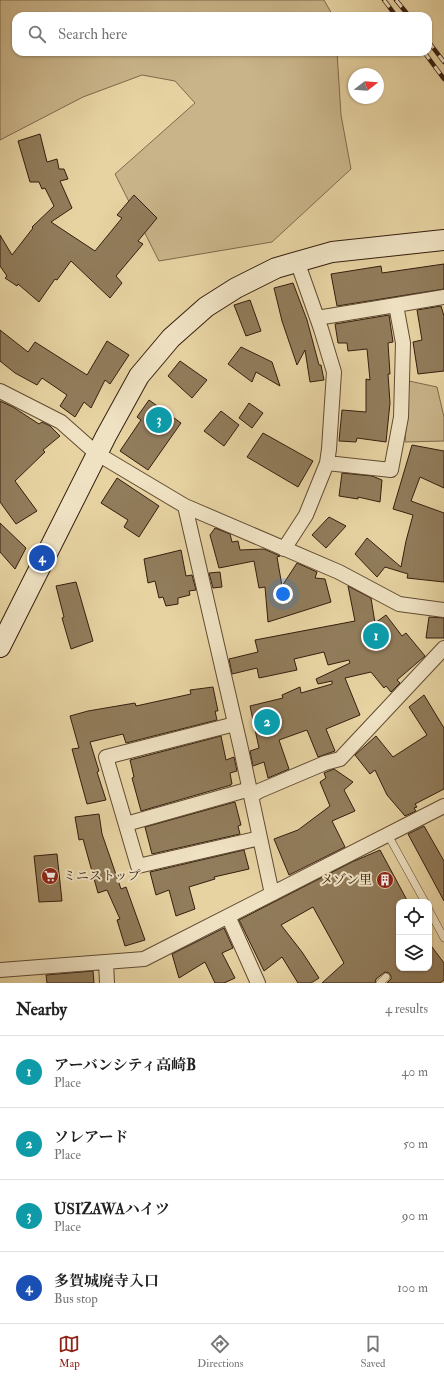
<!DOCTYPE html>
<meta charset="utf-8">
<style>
:root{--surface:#fff;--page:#f2f2f2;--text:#222;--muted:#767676;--line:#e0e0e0;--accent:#8f2418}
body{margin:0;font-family:"IM FELL Double Pica","Noto Serif JP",serif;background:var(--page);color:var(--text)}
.controls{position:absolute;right:12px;bottom:12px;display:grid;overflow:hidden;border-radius:8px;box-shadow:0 1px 3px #0004}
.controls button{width:36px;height:36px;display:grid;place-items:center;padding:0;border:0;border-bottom:1px solid var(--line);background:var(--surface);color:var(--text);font:20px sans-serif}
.compass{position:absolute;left:348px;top:68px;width:36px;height:36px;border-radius:50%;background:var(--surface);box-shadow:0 1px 3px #0004;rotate:73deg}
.you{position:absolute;left:283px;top:594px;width:14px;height:14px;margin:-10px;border:3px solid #fff;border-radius:50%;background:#1a73e8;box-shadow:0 0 0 6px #1a73e833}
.badge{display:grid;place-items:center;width:26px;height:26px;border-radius:50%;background:var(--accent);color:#fff;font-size:13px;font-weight:700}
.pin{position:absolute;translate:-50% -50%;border:2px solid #fff;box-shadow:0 1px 4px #0006}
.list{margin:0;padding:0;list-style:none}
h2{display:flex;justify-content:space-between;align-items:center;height:52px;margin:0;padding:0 16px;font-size:17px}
h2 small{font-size:13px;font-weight:400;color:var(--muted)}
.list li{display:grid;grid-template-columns:26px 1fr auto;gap:12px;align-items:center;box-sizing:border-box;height:72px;padding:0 16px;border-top:1px solid var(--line)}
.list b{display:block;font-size:15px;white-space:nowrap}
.list p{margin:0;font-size:13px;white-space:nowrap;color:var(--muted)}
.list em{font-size:13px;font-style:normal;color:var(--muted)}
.icon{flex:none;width:22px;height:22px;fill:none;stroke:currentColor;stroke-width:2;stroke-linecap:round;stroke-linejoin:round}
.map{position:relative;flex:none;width:444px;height:983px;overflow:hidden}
.search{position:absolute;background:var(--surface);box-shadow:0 1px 3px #0004;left:12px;right:12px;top:12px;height:44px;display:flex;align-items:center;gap:10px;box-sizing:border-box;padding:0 14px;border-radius:12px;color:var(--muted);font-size:15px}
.sheet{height:340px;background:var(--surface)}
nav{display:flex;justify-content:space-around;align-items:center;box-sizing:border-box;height:56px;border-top:1px solid var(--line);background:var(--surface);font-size:11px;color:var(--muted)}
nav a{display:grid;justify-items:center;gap:2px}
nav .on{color:var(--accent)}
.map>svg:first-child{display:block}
</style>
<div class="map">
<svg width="444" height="983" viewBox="0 0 444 983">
<rect width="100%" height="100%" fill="#e7d3a2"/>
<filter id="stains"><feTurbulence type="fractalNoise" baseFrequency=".005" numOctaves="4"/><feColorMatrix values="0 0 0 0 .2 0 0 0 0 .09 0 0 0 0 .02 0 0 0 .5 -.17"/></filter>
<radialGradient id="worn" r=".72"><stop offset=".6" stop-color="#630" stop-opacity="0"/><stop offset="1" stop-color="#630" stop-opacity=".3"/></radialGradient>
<path fill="#c9b489" stroke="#7e694c" d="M0,0H324L333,16H16V52H337L341,115L351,169L272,242L159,261L115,174L195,103L175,81L142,75L83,97L0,140Z
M409,381L437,387L444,417V441L405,442Z"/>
<path fill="#917c5b" stroke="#341e0e" d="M40,134L47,162L57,159L59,169H64L68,179L60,181L72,208L51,222L95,251L122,218L117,215L134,195L157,218L138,241L143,244L116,276L122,283L110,298L71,261L57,280L55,279L39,302L18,284L17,286L5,278L7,276L0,266V235L12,255L33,228L32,227L54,206L45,188L42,189L39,182H30L18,141Z
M444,264V289L337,306L331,274L381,266L382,273Z
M293,283L307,320L319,365H321L324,380L310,382L305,350L297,365L282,321L274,288Z
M250,300L261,331L246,336L234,305Z
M441,306L444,316V371L418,374L413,342L422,340L417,310Z
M389,315L393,342L388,343L390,374H388L390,403L386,442L357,438L356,442L339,441L342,410L366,412V379L370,380L367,349L348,351L347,343H338L335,324Z
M0,330L28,352L35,342L87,375L107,341L129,355L110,384L105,380L91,408L84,402L75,417L60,406L67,395L42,378L37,385L15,373L0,361Z
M241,347L272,362L280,386L256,372L252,382L228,364Z
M180,361L207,380L192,398L168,376Z
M149,400L181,423L148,470L120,451L141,420L137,417Z
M0,401L13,407L39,424L42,422L50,426L60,436L43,450L45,452L15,481L37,511L16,524L0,502Z
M249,403L263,413L252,428L239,418Z
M221,411L239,425L224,446L204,431Z
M263,433L313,461L298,487L247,457Z
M412,445L444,451V488L420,477L411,501L444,513V582L407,578L408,574L385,567L377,577L355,554L367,538L401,567L406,541L413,515L393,509Z
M342,473L372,476L382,480L380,502L358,497V499L339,496Z
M117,478L159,506L139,537L124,527L128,520L101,503Z
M329,517L346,526L326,548L312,535Z
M0,523L26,548L15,569L0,552Z
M215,528L230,534L232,542L238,541L240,550L264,549L280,556L277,557L282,586L297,563L317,572L315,578L325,579L331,602L268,622L265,587L259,588L254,561L219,568L210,535Z
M181,550L186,576L192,575L196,590L189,591L190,595L178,598V604L166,606L163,597L159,598L155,581L148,583L144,559Z
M220,572L222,587L213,588L209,573Z
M76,582L93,641L71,649L62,618L64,617L56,586Z
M348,586L371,598L375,623L386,615L402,636L406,633L425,656L397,680L400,683L391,692L386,686L384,688L371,672L345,678L360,715L326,729L335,751L318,757L307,730L279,740L289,769L268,778L264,762L253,766L250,751L259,748L250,706L283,698L282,695L300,687L301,693L332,684V681L318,684L316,679L350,663L349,660L328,665L324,652L294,659L297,670L259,678L257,668L232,674L229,659L258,652L255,640L355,621Z
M429,617L444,618V638H426Z
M213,687L218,711H215L217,720L126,743L123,734L90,742L99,771L97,772L106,800L87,804L72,749L79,748L70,716L88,711L135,703L136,706L191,694L190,690Z
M424,695L444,728V789L415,804L417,807L414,808L416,811L405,816L387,795L375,770L370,774L355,755L376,736L393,757L427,735L409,707Z
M221,736L226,760L234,757L237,771L230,773L232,784H231V785L141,811L132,778L134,777L130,760Z
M334,769L353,782L344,790L355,811L332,821L345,847L289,875L274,839L298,830L330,806L320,782L326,778L324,773Z
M235,802L241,825L238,826L240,834L152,854L145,827Z
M99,814L102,834L121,889L126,887L145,940L125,946L117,920L120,919L107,890L98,893L83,839L79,840L75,817Z
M424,826L444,861V901L408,834Z
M244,850L249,869L214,877L215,879L189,887L195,909L176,916L169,890L156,895L150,872Z
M380,850L408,902H399V968H429V943L444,963V980L440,983H387L391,979V976L389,973L385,972L376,979L375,983H322L344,963L313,907L281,925L302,952L319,978L311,983H298L282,957L264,971L239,920L352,862Z
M57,854L62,901L39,902L34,856Z
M224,928L233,948L222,953L235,978L224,983H215L205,962L179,978L172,954Z
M93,971L94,983H47L46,975Z"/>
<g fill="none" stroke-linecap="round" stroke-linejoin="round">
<g stroke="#614b33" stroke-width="8">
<path id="lane" d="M388,835L425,902
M429,910L444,938
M380,983L386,977"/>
</g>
<g stroke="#614b33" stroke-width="16">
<path id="street" d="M297,261L321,329L334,372L329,449L327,463L391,470L401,417L403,343L396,305L317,318
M396,305L444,297
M0,391L61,422L96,453L185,506L339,572L399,604L444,610
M185,506L241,749L272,894
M284,549L306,515L327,463
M235,724L106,757L138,866L260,838
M251,796L259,791L325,763L340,759L444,648
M126,824L250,789
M228,916L258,983
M106,962L107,983
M0,970L144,959L444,806"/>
</g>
<g stroke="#341e0e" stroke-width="22">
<path id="secondary" d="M0,647L106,436L139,376L171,338L206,307L236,288L276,268L332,252L444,240"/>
</g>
<use href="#lane" stroke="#efe2c3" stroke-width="7"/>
<use href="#street" stroke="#efe2c3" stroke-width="14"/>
<use href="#secondary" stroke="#efe2c3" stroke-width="20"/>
<g stroke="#341e0e" stroke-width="4.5">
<path id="rail" d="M384,0L396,16
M396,0L409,16
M428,41L444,62
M424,52L444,79"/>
</g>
<use href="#rail" stroke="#efe2c3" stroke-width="3" stroke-dasharray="9" stroke-linecap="butt"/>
</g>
<defs>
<g id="supermarket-disc" transform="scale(0.9)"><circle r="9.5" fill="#8f2418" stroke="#efe2c3"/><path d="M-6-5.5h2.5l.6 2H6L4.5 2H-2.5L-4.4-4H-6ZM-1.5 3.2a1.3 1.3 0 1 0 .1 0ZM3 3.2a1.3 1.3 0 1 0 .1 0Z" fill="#fff"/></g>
<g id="building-disc" transform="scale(0.9)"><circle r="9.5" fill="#8f2418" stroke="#efe2c3"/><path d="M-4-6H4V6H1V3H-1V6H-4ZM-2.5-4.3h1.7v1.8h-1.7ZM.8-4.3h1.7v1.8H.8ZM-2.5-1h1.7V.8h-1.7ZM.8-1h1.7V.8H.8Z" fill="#fff"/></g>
</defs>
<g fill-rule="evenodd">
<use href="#supermarket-disc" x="50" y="876"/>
<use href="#building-disc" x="385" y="880"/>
</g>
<g text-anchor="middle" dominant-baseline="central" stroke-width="4" stroke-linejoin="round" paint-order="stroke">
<g font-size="13" fill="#341e0e" stroke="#efe2c3" text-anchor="start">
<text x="63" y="876">ミニストップ</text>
<text x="372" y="880" text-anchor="end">メゾン里</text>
</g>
</g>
<rect width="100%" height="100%" filter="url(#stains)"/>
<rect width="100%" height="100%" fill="url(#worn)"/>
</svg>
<div class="controls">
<button><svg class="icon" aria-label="locate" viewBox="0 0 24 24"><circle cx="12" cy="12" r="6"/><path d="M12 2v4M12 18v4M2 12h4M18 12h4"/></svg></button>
<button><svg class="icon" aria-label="layers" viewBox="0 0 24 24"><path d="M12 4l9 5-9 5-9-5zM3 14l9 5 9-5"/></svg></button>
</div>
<svg class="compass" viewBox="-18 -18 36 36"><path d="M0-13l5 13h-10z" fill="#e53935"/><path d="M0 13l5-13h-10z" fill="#767676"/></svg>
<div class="you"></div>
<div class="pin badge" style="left:376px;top:636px;background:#0f9aa8">1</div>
<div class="pin badge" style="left:267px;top:722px;background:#0f9aa8">2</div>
<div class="pin badge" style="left:159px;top:420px;background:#0f9aa8">3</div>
<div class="pin badge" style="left:42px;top:558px;background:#1a4fb4">4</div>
<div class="search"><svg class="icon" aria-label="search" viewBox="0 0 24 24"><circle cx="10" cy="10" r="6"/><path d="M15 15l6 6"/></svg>Search here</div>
</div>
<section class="sheet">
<h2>Nearby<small>4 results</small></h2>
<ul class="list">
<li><span class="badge" style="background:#0f9aa8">1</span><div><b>アーバンシティ高崎B</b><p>Place</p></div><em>40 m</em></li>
<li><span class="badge" style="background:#0f9aa8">2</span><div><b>ソレアード</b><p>Place</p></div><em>50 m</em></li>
<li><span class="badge" style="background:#0f9aa8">3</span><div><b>USIZAWAハイツ</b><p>Place</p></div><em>90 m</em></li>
<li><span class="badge" style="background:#1a4fb4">4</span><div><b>多賀城廃寺入口</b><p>Bus stop</p></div><em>100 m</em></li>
</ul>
</section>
<nav>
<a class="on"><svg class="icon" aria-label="map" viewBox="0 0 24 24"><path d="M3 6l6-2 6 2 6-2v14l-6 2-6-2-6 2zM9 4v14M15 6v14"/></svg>Map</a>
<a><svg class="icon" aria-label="directions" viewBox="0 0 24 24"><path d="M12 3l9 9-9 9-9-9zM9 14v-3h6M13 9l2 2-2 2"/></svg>Directions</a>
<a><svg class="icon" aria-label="saved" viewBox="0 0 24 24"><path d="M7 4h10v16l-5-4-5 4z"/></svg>Saved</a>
</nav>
